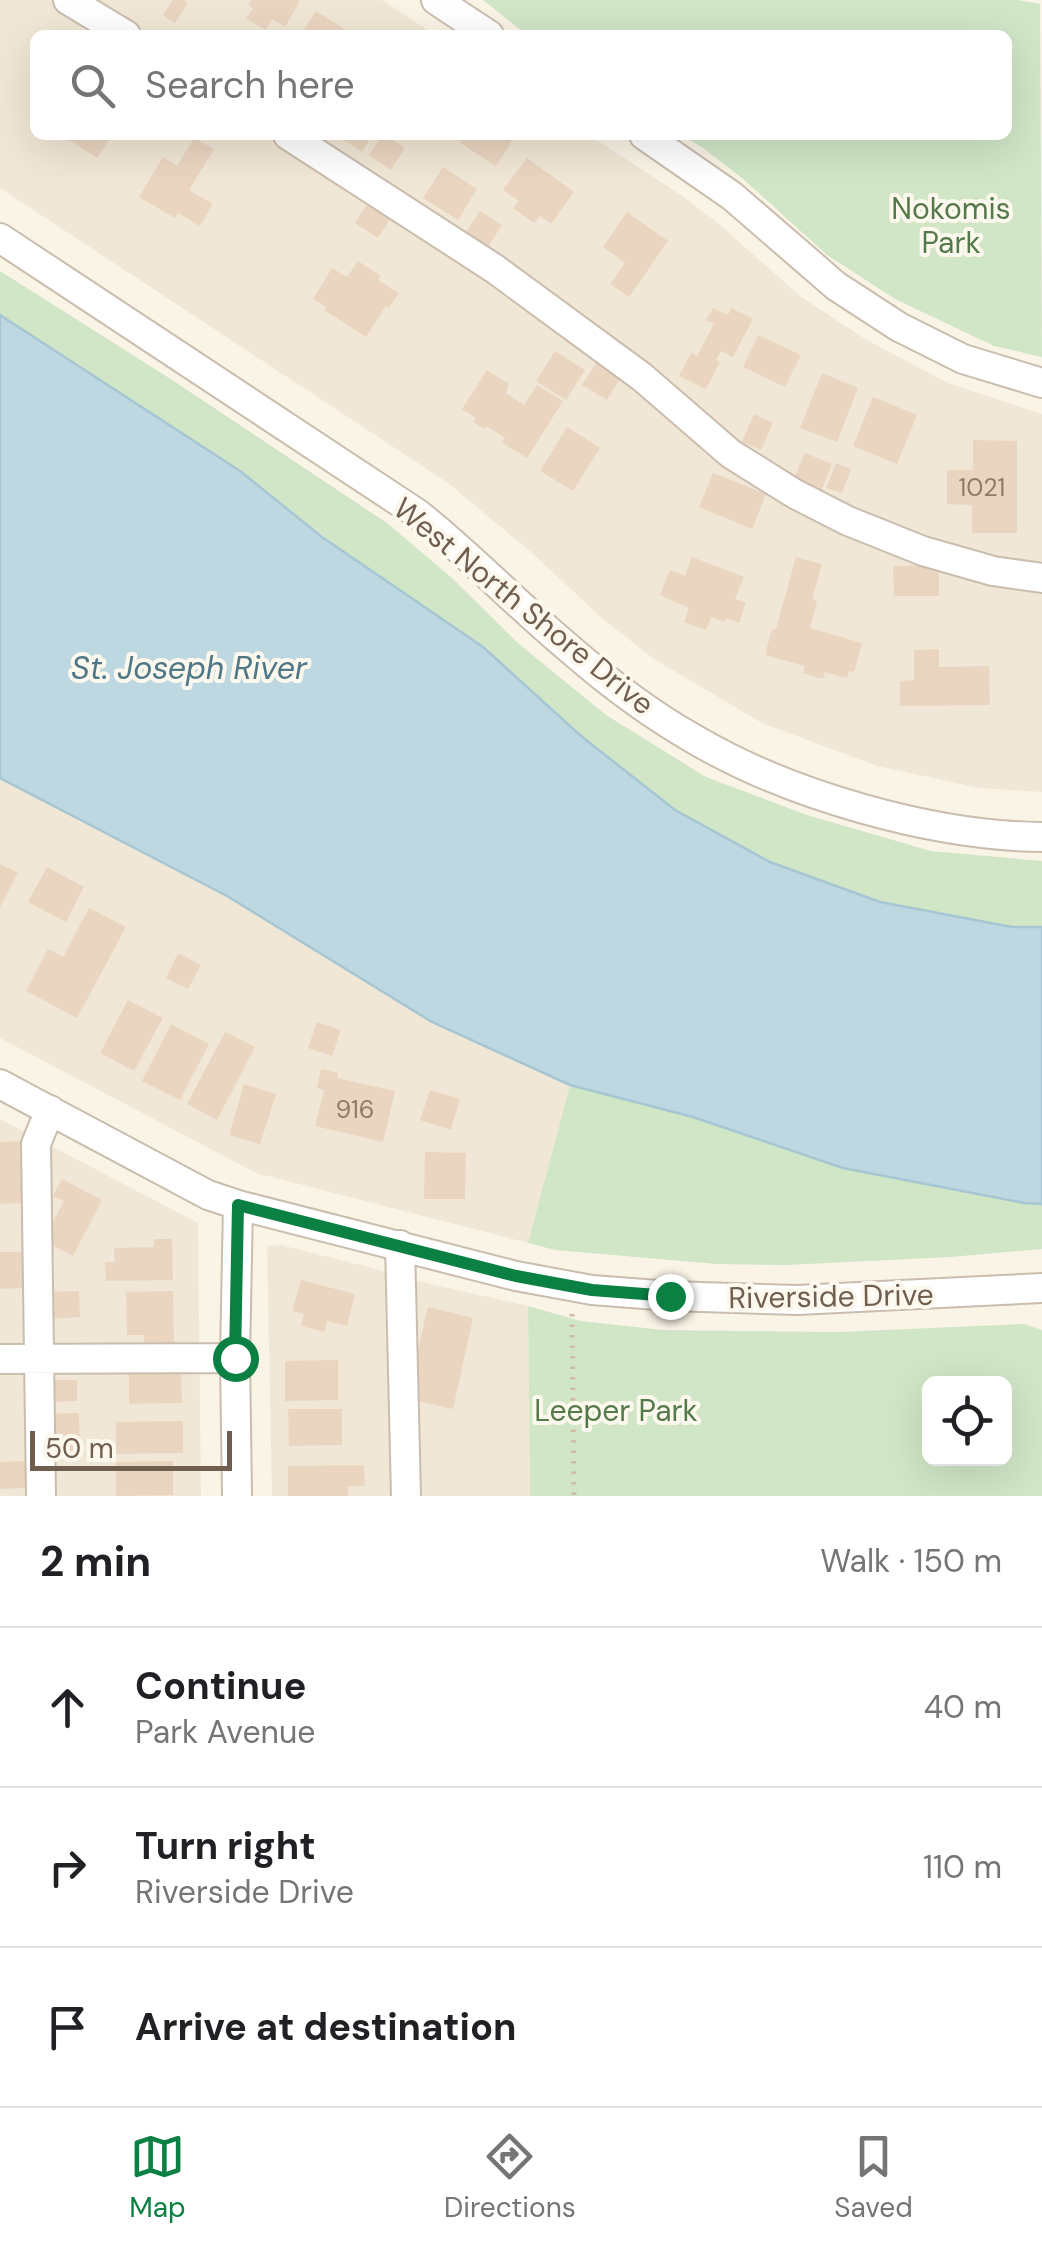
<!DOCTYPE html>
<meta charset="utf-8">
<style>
:root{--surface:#fff;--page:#f2f2f2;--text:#202124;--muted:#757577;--line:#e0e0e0;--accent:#0b8043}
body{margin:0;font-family:"DM Sans",sans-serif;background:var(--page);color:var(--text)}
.controls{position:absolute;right:30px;bottom:30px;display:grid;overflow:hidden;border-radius:15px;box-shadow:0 10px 40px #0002}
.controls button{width:90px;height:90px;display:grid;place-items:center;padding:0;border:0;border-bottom:2px solid var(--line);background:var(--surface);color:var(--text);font:50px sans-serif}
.scale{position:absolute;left:30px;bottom:25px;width:202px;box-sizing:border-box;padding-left:10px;border:5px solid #705e4e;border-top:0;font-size:28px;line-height:35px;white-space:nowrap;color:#705e4e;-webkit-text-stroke:8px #fdf8ed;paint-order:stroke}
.stop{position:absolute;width:30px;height:30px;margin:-22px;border:8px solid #0b8043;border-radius:50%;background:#fff}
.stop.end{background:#0b8043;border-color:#fff;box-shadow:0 2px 10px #0008}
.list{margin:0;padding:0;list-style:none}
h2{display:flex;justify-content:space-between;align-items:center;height:130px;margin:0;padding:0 40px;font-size:42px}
h2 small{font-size:32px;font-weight:400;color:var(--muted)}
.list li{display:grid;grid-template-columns:65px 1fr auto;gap:30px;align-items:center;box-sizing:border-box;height:160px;padding:0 40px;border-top:2px solid var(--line)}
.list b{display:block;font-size:38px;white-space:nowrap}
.list p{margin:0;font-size:32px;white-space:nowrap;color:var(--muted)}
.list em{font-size:32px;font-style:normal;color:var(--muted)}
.icon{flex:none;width:55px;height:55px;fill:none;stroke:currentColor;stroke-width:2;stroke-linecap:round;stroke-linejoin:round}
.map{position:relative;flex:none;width:1042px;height:1496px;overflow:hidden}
.search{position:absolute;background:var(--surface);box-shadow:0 10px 40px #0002;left:30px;right:30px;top:30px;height:110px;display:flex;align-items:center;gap:25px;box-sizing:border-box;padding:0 35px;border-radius:15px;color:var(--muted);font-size:38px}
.sheet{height:610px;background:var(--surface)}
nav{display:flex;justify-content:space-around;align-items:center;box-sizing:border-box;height:140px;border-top:2px solid var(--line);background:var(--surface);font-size:28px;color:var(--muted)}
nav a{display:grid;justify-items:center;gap:5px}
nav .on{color:var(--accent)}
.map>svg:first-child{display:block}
</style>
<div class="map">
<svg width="1042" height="1496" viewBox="0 0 1042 1496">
<rect width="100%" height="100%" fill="#faf4e7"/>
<path fill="#f1e7d6" d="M0,0H382L435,35H35V135H589L684,197L718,223L800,296L865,339L948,383L1042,414V792L979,788L877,766L762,723L654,659L605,621L532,553L448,483L0,188Z
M0,778L227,896L432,1022L570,1085L528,1243L256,1173L0,1038Z
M0,1119L198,1223L201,1496H0Z
M281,1245L392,1273L393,1496H272L267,1246Z
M409,1279L528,1306L530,1496H416Z"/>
<path fill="#d0e6c7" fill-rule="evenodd" d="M483,0H1018L1040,4L1042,357L994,346L895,299L827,255L742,178L703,148L682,135H1007V35H527Z
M0,271L169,378L387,523L452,578L519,644L606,715L706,777L807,815L931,851L1042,861V927H1012L880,902L770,862L674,810L240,471L0,315Z
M570,1085L693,1117L843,1168L1024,1203L1042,1204V1249L951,1257L787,1265L716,1264L555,1250L528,1243Z
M528,1306L581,1321L663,1330L839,1332L1024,1324L1042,1330V1496H530ZM930,1384H1004V1458H930Z"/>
<path fill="#bed8e1" stroke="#a5c6d2" stroke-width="2.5" d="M0,315L240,471L322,537L483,647L581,736L675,810L770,862L880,902L1012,927H1042V1204L1024,1203L843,1168L693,1117L570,1085L432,1022L227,896L0,778Z"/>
<path fill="#ead5c0" d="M173,0H184L188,3L175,23L163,15Z
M252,0H298L300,1L285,27L272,19L266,30L246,19L253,8L248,5Z
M316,11L346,30L343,35H301Z
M68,135H112L97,158L66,138Z
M342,135H372L362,152L340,138Z
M382,135H386L405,148L391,170L369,155Z
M465,135H509L514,138L496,166L460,143Z
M194,138L214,149L189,190L213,204L200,226L178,213L175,218L139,197L163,157L177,166Z
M527,158L574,192L551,224L540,216L534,223L513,208L519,201L503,190Z
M443,167L477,189L458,220L423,198Z
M369,201L392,217L378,238L355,223Z
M480,211L502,225L488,247L466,232Z
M627,212L668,241L629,297L610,284L625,263L603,247Z
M358,261L381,276L378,280L399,293L389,308L386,306L366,337L324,310L326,307L313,299L332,268L347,277Z
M713,308L728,315L731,308L753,319L733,357L721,351L716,360L720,362L706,389L679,376L691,353L697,356L714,324L706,320Z
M758,335L801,355L785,387L743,367Z
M555,351L585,370L566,400L536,381Z
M598,360L623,374L607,400L582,385Z
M487,370L509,384L506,393L524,405L537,385L563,401L527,458L502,443L505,438L486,426L484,429L473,422L476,418L462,409Z
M822,373L858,388L837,442L800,428Z
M873,397L917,415L897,464L853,446Z
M754,414L773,423L761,450L742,442Z
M567,427L600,448L573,491L540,471Z
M973,440L1017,441V533H972V505L947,504V470H973Z
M805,453L832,464L820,494L792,483Z
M836,463L851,469L842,493L826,488Z
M713,473L766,494L752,529L699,507Z
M692,557L744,577L735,599L746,603L739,623L726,618L724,622L711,617L706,630L684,622L689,608L660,595L670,570L685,576Z
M796,557L822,564L812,599L817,601L810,628L862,643L854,672L849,671L847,678L825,672L823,679L803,673L805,666L765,655L772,629H776Z
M939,565V596H894L893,566Z
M939,649V667L989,666L990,705L900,706V681L914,680V650Z
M0,864L18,873L0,907Z
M47,867L84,887L66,922L28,902Z
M89,908L126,927L77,1018L26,991L48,949L63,957Z
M178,953L201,965L188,989L166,978Z
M128,1000L163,1018L134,1071L100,1053Z
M317,1022L341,1030L332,1056L308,1048Z
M171,1024L209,1044L180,1100L142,1081Z
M225,1032L255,1047L217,1120L187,1104Z
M321,1069L338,1073L337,1078L395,1091L383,1142L315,1126L324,1090L317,1088Z
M244,1084L276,1094L260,1144L229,1135Z
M430,1090L460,1099L451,1130L420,1120Z
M27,1141L28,1203L0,1204V1142Z
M425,1152L466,1153L465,1199H424Z
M62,1179L102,1200L73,1256L43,1241L64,1201L53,1196Z
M154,1239H172L173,1280L106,1281L105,1262H115L114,1248L154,1247Z
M0,1252H25V1288L0,1289Z
M301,1280L355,1294L347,1326L327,1321L324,1332L301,1326L304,1314L292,1311Z
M79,1291L80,1317L50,1319L49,1292Z
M173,1291L174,1345L144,1346V1335H127L126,1292Z
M428,1307L473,1318L453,1409L413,1400L420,1372L413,1371Z
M338,1360V1400L285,1401V1361Z
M129,1366H181L182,1403L129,1404Z
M48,1380H77V1401L48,1402Z
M288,1409H342V1445L289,1446Z
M79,1413L80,1453L51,1454L49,1414Z
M183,1421V1453L116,1454V1422Z
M27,1461V1488L0,1489V1462Z
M173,1461V1495L116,1496V1462Z
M364,1465L365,1486H348V1496H288V1466Z"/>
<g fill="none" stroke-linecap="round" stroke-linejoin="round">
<g stroke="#cabdae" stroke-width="32">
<path id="minor" d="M68,0L126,35
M436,0L489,35
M288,135L495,269L642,377L731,454L795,494L848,521L923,551L993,571L1042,578
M644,135L732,196L836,286L899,327L963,359L1042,383
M0,238L418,514C472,557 518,606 571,650C609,683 650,714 694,739C789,795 932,836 1042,837
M0,1084L208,1195L238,1205L516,1276L592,1290L670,1296L797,1300L1042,1288
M400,1245L406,1496
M0,1359L235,1358
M41,1496L36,1144L50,1110
M237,1496L235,1358L238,1205"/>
</g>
<path stroke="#d1bba5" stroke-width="5" stroke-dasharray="2.5 8" stroke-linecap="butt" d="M572,1314L574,1496"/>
<use href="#minor" stroke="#fff" stroke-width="28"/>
</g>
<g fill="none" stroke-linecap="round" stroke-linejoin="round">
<path stroke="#0b8043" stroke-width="12" d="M235,1358L238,1205L516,1276L592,1290L670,1296"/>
</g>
<g text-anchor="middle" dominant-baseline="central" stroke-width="8" stroke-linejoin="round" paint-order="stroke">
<g font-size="25" fill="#8e7c6a">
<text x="982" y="487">1021</text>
<text x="355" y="1109">916</text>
</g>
<g font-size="30" fill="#547a4b" stroke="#fdf8ed">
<text x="951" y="208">Nokomis<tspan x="951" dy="34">Park</tspan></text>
<text x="616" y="1410">Leeper Park</text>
</g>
<g font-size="30" fill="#705e4e" stroke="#fdf8ed">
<text transform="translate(524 606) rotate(39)">West North Shore Drive</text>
<text transform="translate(831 1296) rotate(-1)">Riverside Drive</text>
</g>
<g font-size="32" font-style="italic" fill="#4e7888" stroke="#fdf8ed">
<text x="189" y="668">St. Joseph River</text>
</g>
</g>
</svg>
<div class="controls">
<button><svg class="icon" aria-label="locate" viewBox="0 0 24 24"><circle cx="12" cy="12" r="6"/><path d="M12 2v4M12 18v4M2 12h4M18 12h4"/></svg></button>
</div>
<div class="scale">50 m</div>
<div class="stop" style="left:235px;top:1358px"></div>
<div class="stop end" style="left:670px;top:1296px"></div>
<div class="search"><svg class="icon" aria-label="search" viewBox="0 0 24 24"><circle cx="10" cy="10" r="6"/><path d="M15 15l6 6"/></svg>Search here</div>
</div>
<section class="sheet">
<h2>2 min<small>Walk · 150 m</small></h2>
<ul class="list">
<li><svg class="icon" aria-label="ahead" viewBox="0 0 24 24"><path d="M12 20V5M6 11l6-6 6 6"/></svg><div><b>Continue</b><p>Park Avenue</p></div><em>40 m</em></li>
<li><svg class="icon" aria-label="right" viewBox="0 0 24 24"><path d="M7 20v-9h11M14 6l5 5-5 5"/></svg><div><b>Turn right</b><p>Riverside Drive</p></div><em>110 m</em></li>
<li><svg class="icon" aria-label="arrive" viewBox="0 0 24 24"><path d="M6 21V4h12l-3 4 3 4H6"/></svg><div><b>Arrive at destination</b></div></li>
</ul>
</section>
<nav>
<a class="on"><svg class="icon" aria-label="map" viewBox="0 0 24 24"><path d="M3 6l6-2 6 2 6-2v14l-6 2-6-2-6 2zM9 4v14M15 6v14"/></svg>Map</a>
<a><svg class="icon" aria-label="directions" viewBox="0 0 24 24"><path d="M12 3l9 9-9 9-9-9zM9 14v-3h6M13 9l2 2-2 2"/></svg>Directions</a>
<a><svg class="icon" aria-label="saved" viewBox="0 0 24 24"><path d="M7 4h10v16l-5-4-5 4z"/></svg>Saved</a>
</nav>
